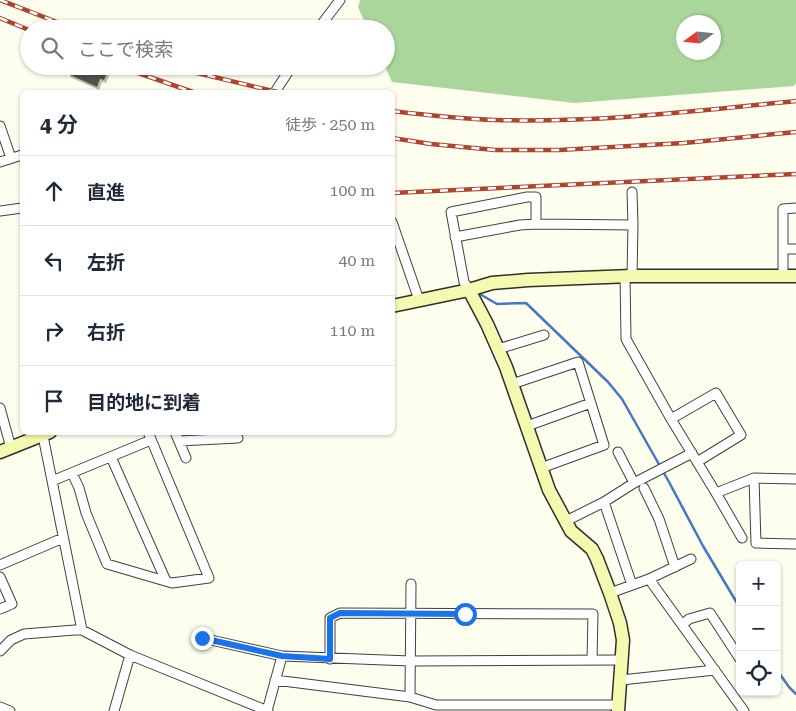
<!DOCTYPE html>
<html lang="ja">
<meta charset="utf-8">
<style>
:root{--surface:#fff;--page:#f6f6f7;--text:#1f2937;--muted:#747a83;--line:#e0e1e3}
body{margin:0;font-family:"Roboto Serif","Noto Sans JP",serif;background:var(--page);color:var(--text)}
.controls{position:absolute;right:15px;bottom:15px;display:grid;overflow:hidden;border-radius:8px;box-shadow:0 1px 4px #0004}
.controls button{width:45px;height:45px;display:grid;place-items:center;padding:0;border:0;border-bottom:1px solid var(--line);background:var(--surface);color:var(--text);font:25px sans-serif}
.compass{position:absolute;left:676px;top:15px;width:45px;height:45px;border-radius:50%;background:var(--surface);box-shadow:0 1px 4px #0004;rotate:255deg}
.stop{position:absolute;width:15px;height:15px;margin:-11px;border:4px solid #1a73e8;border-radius:50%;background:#fff}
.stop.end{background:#1a73e8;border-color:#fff;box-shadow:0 1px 5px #0008}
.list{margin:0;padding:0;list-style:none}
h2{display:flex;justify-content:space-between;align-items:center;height:65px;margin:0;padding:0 20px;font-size:21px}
h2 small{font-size:16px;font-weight:400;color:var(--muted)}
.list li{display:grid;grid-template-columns:32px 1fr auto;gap:15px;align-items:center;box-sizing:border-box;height:70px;padding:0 20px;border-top:1px solid var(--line)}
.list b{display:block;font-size:19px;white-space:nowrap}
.list em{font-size:16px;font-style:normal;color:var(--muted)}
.icon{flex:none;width:28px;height:28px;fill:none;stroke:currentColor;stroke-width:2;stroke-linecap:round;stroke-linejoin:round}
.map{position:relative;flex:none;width:796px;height:711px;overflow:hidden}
.search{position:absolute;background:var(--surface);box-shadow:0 1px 4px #0004;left:20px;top:20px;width:375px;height:55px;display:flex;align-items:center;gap:12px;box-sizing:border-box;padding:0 18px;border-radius:28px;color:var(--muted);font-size:19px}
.panel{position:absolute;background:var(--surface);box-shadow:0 1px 4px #0004;left:20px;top:90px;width:375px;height:345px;border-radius:8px}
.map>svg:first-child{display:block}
</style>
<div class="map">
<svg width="796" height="711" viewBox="0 0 796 711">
<defs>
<filter id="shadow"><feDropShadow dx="2" dy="3" stdDeviation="0" flood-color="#0004"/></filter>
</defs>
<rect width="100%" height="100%" fill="#fefeef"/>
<path fill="#aad59b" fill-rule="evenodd" d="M360,0H796V83L794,86L575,103L392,82L385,66H386V29H368L358,7ZM684,22H714V52H684Z"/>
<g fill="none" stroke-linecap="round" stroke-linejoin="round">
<path stroke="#4478c3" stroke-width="2.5" d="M478,293L497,304L526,303L608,382L622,399L669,482L703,546L740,608
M777,670L789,687L796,694"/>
</g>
<path fill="#55504a" filter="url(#shadow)" d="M71,66H91L107,73L104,80L100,79L97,87L68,74Z"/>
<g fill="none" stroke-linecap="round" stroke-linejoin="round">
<g stroke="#404040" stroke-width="11">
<path id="street" d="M318,29L340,0
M275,92L292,66
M0,126L11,158
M0,162L22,155
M632,192L633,225
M0,211L22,208
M392,222L419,300
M455,237L520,225L536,224L633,225L632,276
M783,249H796
M625,276L626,339L671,419L716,493L754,478L756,543L796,544
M783,276V209L796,208
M469,290L464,282L451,212L527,197H536V224
M498,349L544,335
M512,384L578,362L604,445L541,468
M0,408L11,448
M671,419L716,393L741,435L697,462
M527,426L591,403
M175,432L186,458
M43,436L82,630
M179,441L238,438
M618,452L634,483
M111,457L166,581
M72,473L79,488L86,513L107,564L172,583L209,578L148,432
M754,478L796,479
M52,481L151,440
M644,488L659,519L675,567
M716,493L742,538
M604,502L632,585
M566,521L604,502L634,483L692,453
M0,565L63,538
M0,577L12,604L0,609
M649,579L744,711
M610,593L649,579L691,559
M682,625L689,619L710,613L740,659
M202,638L282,656
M0,651L11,640L24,634L75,630H82L130,655L268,711
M330,659V618L340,613L593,614L592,660
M275,680L410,697L436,705H618
M621,680L715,670
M410,697L411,584
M0,707L10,711
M114,711L130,655
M267,711L282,656L410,661L622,660"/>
</g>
<g stroke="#2f2f2f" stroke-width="15">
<path id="secondary" d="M469,290L487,324L506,367L549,490L571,531L592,549L597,559L610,593L620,623L623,640L618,711
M392,306L469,290L492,283L528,280L632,276H796
M0,452L50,432"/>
</g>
<use href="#street" stroke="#fff" stroke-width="9"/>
<use href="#secondary" stroke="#f3f9ae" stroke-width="12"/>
<g stroke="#b24230" stroke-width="4.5">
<path id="rail" d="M0,0L75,29
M0,18L29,30
M118,66L193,92
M177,66L193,72L277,92
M392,111C426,115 461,119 495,120C596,123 696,111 796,101
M392,138L431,144L495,150H559L684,143L796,132
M392,193L796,174"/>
</g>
<use href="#rail" stroke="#fff" stroke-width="2.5" stroke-dasharray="8" stroke-linecap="butt"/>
</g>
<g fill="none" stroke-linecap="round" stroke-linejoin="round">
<path stroke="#1a73e8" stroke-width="6" d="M202,638L282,656L330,659V618L340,613L465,614"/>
</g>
</svg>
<div class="controls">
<button>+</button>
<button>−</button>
<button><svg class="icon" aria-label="locate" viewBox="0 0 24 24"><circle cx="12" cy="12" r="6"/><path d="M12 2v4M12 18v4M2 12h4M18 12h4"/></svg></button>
</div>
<svg class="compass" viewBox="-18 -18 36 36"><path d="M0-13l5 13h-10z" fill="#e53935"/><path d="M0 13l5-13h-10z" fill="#747a83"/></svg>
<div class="stop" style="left:465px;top:614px"></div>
<div class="stop end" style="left:202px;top:638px"></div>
<div class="search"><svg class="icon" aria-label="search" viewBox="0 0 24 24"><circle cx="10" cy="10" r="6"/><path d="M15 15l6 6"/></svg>ここで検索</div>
<section class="panel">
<h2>4 分<small>徒歩 · 250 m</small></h2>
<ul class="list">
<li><svg class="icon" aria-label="ahead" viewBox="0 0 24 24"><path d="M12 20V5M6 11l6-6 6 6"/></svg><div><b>直進</b></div><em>100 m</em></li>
<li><svg class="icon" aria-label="left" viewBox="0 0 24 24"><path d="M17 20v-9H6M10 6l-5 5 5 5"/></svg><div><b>左折</b></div><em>40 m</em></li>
<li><svg class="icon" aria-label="right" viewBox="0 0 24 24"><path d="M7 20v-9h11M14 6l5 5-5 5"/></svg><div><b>右折</b></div><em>110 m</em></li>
<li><svg class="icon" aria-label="arrive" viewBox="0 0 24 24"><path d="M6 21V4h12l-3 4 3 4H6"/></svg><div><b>目的地に到着</b></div></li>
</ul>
</section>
</div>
